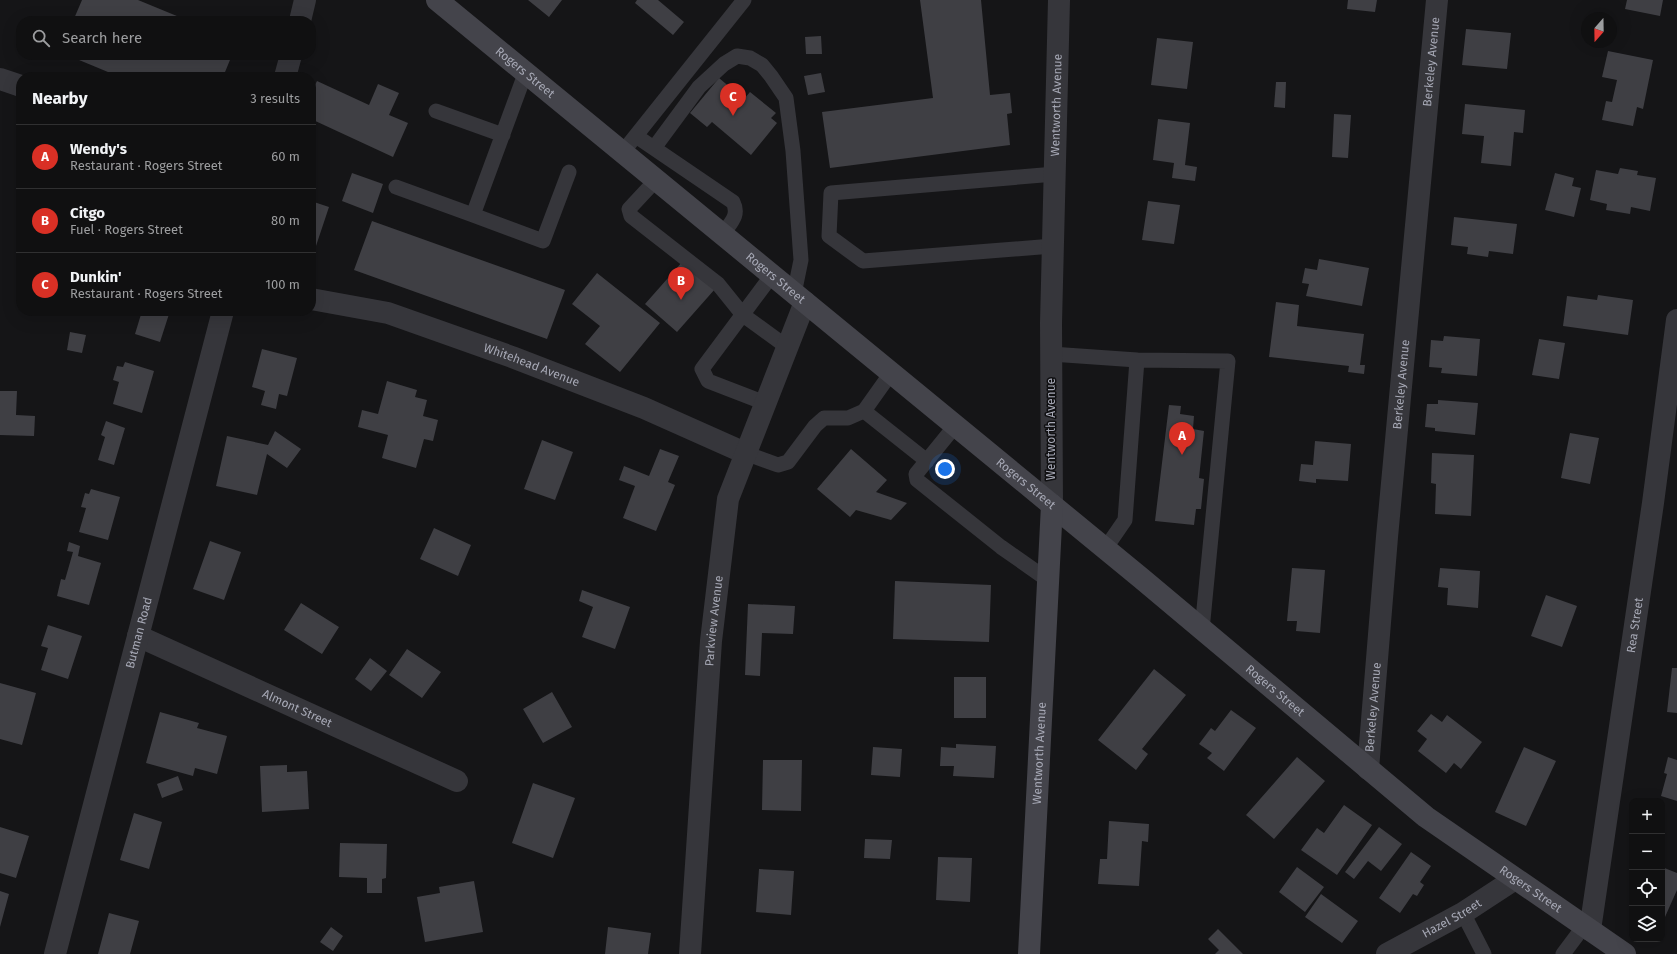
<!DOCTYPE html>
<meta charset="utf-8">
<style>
:root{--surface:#101011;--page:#19191a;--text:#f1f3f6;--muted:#9c9d9f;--line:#303031;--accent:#d93025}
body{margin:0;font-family:"Fira Sans",sans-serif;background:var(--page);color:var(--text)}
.controls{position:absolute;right:12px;bottom:12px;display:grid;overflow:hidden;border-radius:8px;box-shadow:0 4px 16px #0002}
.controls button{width:36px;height:36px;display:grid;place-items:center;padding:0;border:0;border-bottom:1px solid var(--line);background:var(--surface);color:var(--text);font:20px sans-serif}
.compass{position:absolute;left:1581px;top:12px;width:36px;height:36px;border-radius:50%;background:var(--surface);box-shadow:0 4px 16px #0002;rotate:200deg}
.you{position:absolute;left:945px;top:469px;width:14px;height:14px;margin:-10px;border:3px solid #fff;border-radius:50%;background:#1a73e8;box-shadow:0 0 0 6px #1a73e833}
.badge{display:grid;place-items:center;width:26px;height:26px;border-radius:50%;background:var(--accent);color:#fff;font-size:13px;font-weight:700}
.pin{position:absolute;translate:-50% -33px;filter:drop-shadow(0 1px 2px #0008)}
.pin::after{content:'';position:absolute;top:21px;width:14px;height:12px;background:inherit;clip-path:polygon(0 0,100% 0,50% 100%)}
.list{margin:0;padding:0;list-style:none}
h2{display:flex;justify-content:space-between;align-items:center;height:52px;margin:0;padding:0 16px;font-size:17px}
h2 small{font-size:13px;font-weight:400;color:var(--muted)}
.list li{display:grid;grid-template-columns:26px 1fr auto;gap:12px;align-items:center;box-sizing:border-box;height:64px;padding:0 16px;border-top:1px solid var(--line)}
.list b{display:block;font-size:15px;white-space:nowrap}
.list p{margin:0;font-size:13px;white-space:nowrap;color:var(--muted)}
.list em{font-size:13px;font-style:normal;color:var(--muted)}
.icon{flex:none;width:22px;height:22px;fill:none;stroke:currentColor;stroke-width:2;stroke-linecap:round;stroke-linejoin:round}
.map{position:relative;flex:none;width:1677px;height:954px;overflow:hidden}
.search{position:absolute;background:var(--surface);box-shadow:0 4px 16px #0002;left:16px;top:16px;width:300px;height:44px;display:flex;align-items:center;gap:10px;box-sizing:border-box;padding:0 14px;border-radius:16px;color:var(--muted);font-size:15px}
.panel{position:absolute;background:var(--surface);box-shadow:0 4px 16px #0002;left:16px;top:72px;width:300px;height:244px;border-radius:16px}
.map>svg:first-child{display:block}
</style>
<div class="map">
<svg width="1677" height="954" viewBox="0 0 1677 954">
<rect width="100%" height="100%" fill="#151517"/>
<path fill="#3f3f44" d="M82,0H138L189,21H73Z
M528,0H562L549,17Z
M637,0H658L684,22L673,35L635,3Z
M920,0H981L990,95L1010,93L1012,113L1007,114L1010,145L830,168L822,112L933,98Z
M1348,0H1377L1375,12L1347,9Z
M1627,0H1663L1660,16L1625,9Z
M1466,29L1511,33L1507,69L1462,65Z
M821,36L822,54H806L805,37Z
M1157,38L1193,42L1187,89L1151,85Z
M1608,51L1653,60L1643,109L1637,107L1633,126L1602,120L1606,101L1612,102L1617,80L1602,77Z
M67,55H232L223,77H120Z
M821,73L825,92L808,95L804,76Z
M719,78L744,99L750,92L776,113L771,118L777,123L751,155L712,122L707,127L690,113Z
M317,81L369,105L378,84L399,93L389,115L408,123L393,157L311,119V93Z
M1276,82H1286L1285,108L1274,107Z
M1465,104L1525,110L1523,133L1514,132L1511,166L1481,163L1484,136L1462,134Z
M1334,114L1351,115L1348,158L1332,157Z
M1158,119L1190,123L1185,165L1197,167L1195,181L1172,178L1174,163L1153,160Z
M1620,168L1638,171L1637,175L1656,178L1650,211L1631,207L1630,214L1606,210L1607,204L1590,200L1596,170L1618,174Z
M352,173L383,184L373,213L342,201Z
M1555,173L1574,178L1572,186L1581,188L1574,217L1545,210Z
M311,201L329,207L311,261Z
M1148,201L1180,205L1174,244L1142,240Z
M1454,217L1517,224L1513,254L1489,251L1488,257L1467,254L1468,247L1451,245Z
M372,221L565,290L547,339L354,270Z
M1319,259L1369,268L1362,306L1306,296L1309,284L1302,283L1305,268L1317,270Z
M683,261L715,289L677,332L645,304Z
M597,273L660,323L620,372L585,344L600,326L572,304Z
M1598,295L1633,300L1628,335L1563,326L1567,296L1597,300Z
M1276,302L1299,305L1297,326L1364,334L1360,365H1365L1364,374L1348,372L1349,366L1269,357Z
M142,311H170L160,342L135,334Z
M70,332L86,335L82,353L67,350Z
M1444,336L1480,339L1477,376L1441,373L1442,368L1429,367L1431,340L1443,341Z
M1539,339L1565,343L1559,379L1532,375Z
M262,349L297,358L287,396L279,394L276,409L261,405L265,391L252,387Z
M125,362L154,371L142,413L113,404L119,382L113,380L117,366L123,367Z
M387,381L417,390L415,397L427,400L423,416L438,420L433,441L424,439L416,468L382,458L388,435L358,427L362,410L378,414Z
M0,391H17L16,415L35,416L34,436L0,435Z
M1438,400L1478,403L1475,435L1435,431V428L1425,427L1427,404H1438Z
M1169,405L1181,406L1180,414L1194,416L1193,429L1204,431L1199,478L1204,479L1201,509H1196L1194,525L1155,521Z
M106,421L125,428L114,465L98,460L105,437L101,435Z
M275,431L301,449L287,468L267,454L257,495L216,486L227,436L268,445Z
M1570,433L1599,438L1590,484L1561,478Z
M542,440L573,452L555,500L524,489Z
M1315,441L1351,444L1348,481L1316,479V483L1299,481L1301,464L1313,465Z
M660,449L679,456L668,482L675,485L656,531L623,518L635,486L619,480L624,466L649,476Z
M851,449L887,480L876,492L907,503L891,520L856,510L850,517L817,489Z
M1432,453L1474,455L1471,516L1435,514L1436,484L1431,483Z
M91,489L120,497L108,540L79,532L86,508L81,507L85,493L89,494Z
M434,528L471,545L458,576L420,559Z
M210,541L241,552L224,600L193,589Z
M69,542L80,546L78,556L101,563L89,605L57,596L61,579L65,580L73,552L67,551Z
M1292,568L1325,570L1320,633L1296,631L1297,621H1287Z
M1440,568L1480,571L1478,608L1447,605L1448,588L1438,587Z
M895,581L991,585L989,642L893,639Z
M582,590L630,607L615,649L582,637L593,607L579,601Z
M1546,595L1577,606L1562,647L1531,636Z
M301,603L339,627L322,654L284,630Z
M748,604L795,606L793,634L762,633L760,676L745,675Z
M48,625L82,636L68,679L41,670L48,648L41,646Z
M407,649L441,672L422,698L389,675Z
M370,658L387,671L371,691L355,679Z
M1672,668H1677V713L1667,712Z
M1154,669L1186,695L1142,749L1148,754L1136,770L1098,740Z
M954,677H986V718H954Z
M0,683L36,693L22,745L0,739Z
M552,692L572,727L543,743L523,709Z
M1231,710L1256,728L1224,771L1207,758L1212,753L1199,744L1211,728L1215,731Z
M160,712L199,723L197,728L227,736L217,774L195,768L193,776L146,763Z
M1431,714L1442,722L1447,715L1482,742L1461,769L1454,763L1446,773L1418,751L1427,739L1417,731Z
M956,744L996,746L994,778L953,776L954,766H940L941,747L956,748Z
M873,747L902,749L900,777L871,775Z
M1524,747L1556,761L1526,826L1495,812Z
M1297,757L1325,781L1274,839L1246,815Z
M1668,757L1677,760V801L1661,796L1667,774L1664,773Z
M763,760H802L801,811L762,810Z
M287,765V772L307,771L309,809L262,812L260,766Z
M178,776L183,790L162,798L157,784Z
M533,783L575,798L553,858L512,843Z
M1344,805L1372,825L1337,875L1301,850L1317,828L1324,833Z
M134,813L162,822L149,869L120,860Z
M1109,821L1149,824L1148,842L1142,841L1139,886L1098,884L1100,859H1107Z
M0,827L29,836L16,878L0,873Z
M1379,827L1402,844L1381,871L1368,861L1354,879L1345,872Z
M865,839L892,840L890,859L864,858Z
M340,843L387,844L386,878L382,879V893H367V878L339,877Z
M1411,852L1431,866L1420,882L1424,885L1417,896L1413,894L1400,913L1379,898Z
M938,857L972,858L970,902L936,900Z
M1297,867L1324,887L1305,912L1279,892Z
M1662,867L1677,873V890L1665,917L1662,916Z
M759,869L794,871L791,915L756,912Z
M474,881L483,932L425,942L417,897L440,893L439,887Z
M0,891L9,894L0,927Z
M1321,894L1358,921L1342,943L1305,917Z
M109,913L139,921L130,954H98Z
M331,927L343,936L333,951L320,942Z
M608,927L651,933L648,954H605Z
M1218,929L1243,954H1215L1219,950L1208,939Z"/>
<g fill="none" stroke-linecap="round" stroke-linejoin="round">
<path stroke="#36363b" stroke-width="15" d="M525,74L473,215L543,241L569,172
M436,111L503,135
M636,136L733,202C740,216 730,223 722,235
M654,148L699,87L724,64L737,56L750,58L762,65L771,76L786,98L793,151L801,260L794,294
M622,153L744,0
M656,180L629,209L631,216L718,284L743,315L787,347
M396,187L473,215
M1053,246L863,261L829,236L831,193L1055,174
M1051,354L1137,360L1228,361L1202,630
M891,373L864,411L927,461
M765,403L708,381L702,369L772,275
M955,426L916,474L917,480L1001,547L1048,580
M745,453L778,465L788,462L815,426L824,418H848L864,411
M1105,549L1125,520L1137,360
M1463,913L1484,954
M1563,954L1584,926"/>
<g stroke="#36363b" stroke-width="22">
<path d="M300,21L305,0"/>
<path d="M285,77L291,55"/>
<path d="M0,79L21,86"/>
<path id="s1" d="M311,299L388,313L512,357L644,408L745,453"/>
<path id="s2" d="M1052,505L1051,323L1059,0"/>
<path id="s3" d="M138,636L457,781"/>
<path id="s4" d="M1368,769L1387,537L1437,0"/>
<path id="s5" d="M1590,930L1653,503L1677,320"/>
<path id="s6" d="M55,954L223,311"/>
<path id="s7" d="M690,954L711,641L728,499L805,302"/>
<path id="s8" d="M1387,954L1463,913L1515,879"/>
</g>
<g stroke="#44444b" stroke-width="22">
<path id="s9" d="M437,0L1141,578L1426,817L1625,954"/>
<path id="s10" d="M1029,954L1052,505"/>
</g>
</g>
<g text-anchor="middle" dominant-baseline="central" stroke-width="3" stroke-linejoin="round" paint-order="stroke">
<g font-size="12" fill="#a7a9b6" stroke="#101012">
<text stroke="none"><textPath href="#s4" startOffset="710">Berkeley Avenue</textPath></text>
<text stroke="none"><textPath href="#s9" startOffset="114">Rogers Street</textPath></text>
<text stroke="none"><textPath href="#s2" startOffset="400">Wentworth Avenue</textPath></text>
<text stroke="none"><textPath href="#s9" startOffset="438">Rogers Street</textPath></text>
<text stroke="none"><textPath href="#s1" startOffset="231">Whitehead Avenue</textPath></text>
<text stroke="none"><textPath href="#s4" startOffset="386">Berkeley Avenue</textPath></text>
<text transform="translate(1051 429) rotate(-90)">Wentworth Avenue</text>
<text stroke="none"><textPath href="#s9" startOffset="762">Rogers Street</textPath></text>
<text stroke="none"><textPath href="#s7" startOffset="334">Parkview Avenue</textPath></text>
<text stroke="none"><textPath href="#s5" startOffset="308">Rea Street</textPath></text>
<text stroke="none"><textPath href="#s6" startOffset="332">Butman Road</textPath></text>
<text stroke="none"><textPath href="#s9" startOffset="1086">Rogers Street</textPath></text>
<text stroke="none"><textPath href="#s4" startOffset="62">Berkeley Avenue</textPath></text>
<text stroke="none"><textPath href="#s3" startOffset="175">Almont Street</textPath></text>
<text stroke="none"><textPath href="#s10" startOffset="201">Wentworth Avenue</textPath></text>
<text stroke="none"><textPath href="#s9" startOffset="1410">Rogers Street</textPath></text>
<text stroke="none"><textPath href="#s8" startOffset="74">Hazel Street</textPath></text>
</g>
</g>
</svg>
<div class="controls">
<button>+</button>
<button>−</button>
<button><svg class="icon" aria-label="locate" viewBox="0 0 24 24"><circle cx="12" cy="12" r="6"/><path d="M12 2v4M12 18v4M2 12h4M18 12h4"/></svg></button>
<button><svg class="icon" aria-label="layers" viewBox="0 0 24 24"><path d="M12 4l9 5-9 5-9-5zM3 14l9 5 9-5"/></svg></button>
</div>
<svg class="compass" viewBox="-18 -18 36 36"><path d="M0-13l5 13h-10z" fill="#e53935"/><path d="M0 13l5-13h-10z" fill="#9c9d9f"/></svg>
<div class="you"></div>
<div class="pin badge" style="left:1182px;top:455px">A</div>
<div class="pin badge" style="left:681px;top:300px">B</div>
<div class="pin badge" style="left:733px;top:116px">C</div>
<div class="search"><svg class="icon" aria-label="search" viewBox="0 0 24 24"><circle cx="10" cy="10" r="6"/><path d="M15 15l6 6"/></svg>Search here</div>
<section class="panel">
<h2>Nearby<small>3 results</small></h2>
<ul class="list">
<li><span class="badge">A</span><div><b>Wendy's</b><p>Restaurant · Rogers Street</p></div><em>60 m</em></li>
<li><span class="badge">B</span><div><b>Citgo</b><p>Fuel · Rogers Street</p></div><em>80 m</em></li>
<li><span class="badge">C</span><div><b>Dunkin'</b><p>Restaurant · Rogers Street</p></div><em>100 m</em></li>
</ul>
</section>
</div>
